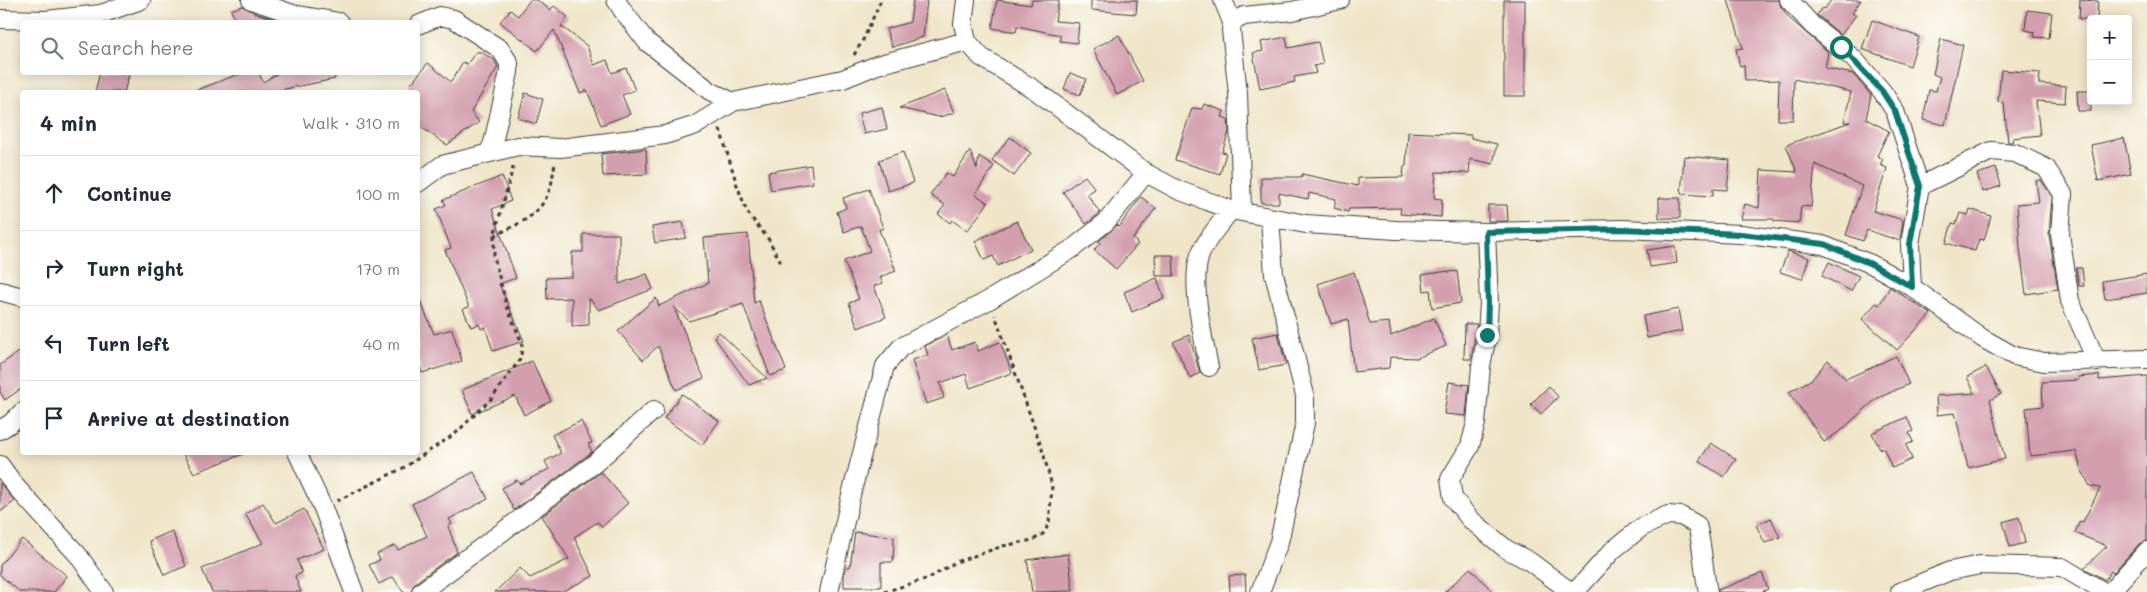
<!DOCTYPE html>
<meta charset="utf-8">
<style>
:root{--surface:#fff;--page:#f2f2f3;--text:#1f2937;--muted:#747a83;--line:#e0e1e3}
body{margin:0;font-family:Mali,sans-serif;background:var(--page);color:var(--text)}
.controls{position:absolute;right:15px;top:15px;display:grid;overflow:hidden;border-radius:5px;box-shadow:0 2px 12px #0003}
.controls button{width:45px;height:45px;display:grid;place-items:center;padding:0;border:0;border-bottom:1px solid var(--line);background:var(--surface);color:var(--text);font:25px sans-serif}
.stop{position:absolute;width:15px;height:15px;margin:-11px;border:4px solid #0f766e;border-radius:50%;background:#fff}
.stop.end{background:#0f766e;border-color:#fff;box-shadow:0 1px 5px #0008}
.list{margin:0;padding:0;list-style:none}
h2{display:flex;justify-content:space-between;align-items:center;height:65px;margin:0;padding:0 20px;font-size:21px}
h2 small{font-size:16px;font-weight:400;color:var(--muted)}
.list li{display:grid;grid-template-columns:32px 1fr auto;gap:15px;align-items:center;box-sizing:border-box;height:75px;padding:0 20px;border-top:1px solid var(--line)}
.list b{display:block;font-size:19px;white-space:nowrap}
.list em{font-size:16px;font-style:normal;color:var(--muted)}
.icon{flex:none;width:28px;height:28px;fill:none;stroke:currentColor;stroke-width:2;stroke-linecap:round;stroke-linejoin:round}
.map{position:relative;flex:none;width:2147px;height:592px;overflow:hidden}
.search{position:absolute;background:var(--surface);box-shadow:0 2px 12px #0003;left:20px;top:20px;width:400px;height:55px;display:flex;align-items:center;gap:12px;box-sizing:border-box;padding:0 18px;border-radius:5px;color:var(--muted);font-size:19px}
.panel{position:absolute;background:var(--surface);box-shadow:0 2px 12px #0003;left:20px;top:90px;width:400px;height:365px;border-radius:5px}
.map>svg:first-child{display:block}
</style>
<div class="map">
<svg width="2147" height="592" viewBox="0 0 2147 592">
<rect width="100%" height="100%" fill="#fdfcf7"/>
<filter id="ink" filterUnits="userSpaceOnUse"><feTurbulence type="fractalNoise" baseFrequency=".02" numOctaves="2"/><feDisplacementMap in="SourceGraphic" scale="10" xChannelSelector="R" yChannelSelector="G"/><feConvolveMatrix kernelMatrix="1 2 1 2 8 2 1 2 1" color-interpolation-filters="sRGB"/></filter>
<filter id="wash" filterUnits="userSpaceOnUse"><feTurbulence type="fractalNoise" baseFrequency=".0096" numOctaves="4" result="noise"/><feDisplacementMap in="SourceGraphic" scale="20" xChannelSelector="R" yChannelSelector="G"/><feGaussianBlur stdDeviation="1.12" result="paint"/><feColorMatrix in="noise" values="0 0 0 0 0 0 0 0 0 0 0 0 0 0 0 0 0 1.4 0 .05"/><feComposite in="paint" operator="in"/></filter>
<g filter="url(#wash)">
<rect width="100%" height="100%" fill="#f0e5c9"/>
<g id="blocks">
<path fill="#d39fae" d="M530,0H537L550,10L554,6L568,17L561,26L587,46L594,65L607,60L612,73L626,68L635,90L622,95L630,114L601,125L587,90L580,93L554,30L537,51L500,22L510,10L518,16Z
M913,0H927L923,37L892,47L886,29L910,22Z
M997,0L1031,5L1032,0H1059L1055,21L1079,23L1077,43L1060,41V35L1017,26L1016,32L992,28Z
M1091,0H1137L1136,14L1091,10Z
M1504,0H1525V96H1504Z
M1728,0H1779L1781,7L1790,19L1828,52L1825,68L1853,74L1871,95L1866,119L1889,131L1877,156L1883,159L1880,165L1887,168L1873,211L1903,220L1900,241L1867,230L1863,241L1846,235L1862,186L1815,164L1811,207L1801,206L1799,223L1774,221V219H1741L1745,204L1759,208L1761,170L1797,172L1786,145L1850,122H1844L1851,92L1794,79L1793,120H1778L1779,80L1745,81L1744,65L1740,66L1736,49L1743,48Z
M1831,0H1861L1852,13L1856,15L1841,35L1817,15L1822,8L1825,9Z
M2080,0L2098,1L2097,19H2079Z
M242,6L255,13L285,22H236L231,10Z
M2027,10L2052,13L2049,38L2034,37L2035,32L2025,30Z
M1872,20L1919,37L1910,66L1862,49Z
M1119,35L1143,81L1117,95L1093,49Z
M1286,37L1288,48L1318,42L1323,64L1314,66L1316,73L1294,77L1295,82L1260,89L1253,53L1263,51L1261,42Z
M1941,39L1963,45L1945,125L1923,120L1929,90L1936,91L1940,77L1933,74Z
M476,52H481L494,60L498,67L471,112L479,122L447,145L418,125V91L410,85L428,63L451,82L463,62L467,64Z
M2001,70L2040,73L2039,84L2066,86L2065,103L2036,101L2040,135L2013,138L2012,142H2008L2004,103L1998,102Z
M100,72H121L129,75L124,92H95Z
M244,72H258L263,82L280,72H334L335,79L280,90L281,92H198L197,90Z
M1070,73L1086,79L1080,95L1064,89Z
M945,90L954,113L939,117L899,108Z
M2077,91H2091V111H2078Z
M525,93L543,99L536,124L518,118Z
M1204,104L1224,111L1222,117L1228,119L1229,132L1222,152L1226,153L1220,174L1175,160L1192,108L1202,109Z
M882,107L887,129L864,134L859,113Z
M1408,132L1471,135V138L1497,144L1493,164L1470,159L1469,173L1436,172L1434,198L1442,199L1441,217L1400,214L1401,208L1349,209L1348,212L1334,208L1336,199L1309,193L1308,199L1279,193V203H1261V177H1302V174L1358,186V178L1403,177L1404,166H1406Z
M1010,137L1031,153L1014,176L992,160Z
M2124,138L2131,174L2098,181L2091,145Z
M646,149L647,174L603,176L601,154Z
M970,151L977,169L979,156L994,166L975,194L988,203L967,231L952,220L950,223L938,214L945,205L930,195L946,173L953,177Z
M903,152L913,183L888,191L879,160Z
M1684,156L1730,160L1727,190L1713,189V196L1681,194Z
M811,165L813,183L771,190L768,172Z
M1996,168L2001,186L1983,192L1977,174Z
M502,176L511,201L492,209L516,278L499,284L524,341L493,351L485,327L481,329L479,324L471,327L463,309L469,307L445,250L451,248L436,209L446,205L443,200Z
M1085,176L1095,189L1087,194L1100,213L1086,224L1063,192Z
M2041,180L2052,197L2049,235L2058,289L2026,294L2020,249L2017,204L2039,202L2036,181Z
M869,189L883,228L879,230L896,271L880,277L883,283L874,286L886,317L858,328L849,303L859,299L844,261L870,251L861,226L844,232L837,212L846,208L843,198Z
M1141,197L1156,208L1133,239L1138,244L1116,269L1094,250L1100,243L1099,241L1117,225L1119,227Z
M1659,198H1680V218H1659Z
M1488,205H1507L1508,221H1488Z
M1970,209L1991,216L1984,240L1979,239L1975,251L1946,243L1952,223L1956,224L1960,213L1968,215Z
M1017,221L1031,249L998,266L993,256L984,260L975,241Z
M683,222L686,238L655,243L652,227Z
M583,234H619V284L647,274L653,289L599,310L589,298V325L572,326V298L547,299L546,278L572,277V252H583Z
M748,234L754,303L759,301L786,370L770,376L743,304L689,321L673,306L704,378L676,390L658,346L643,360L618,331L656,298L659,306L708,283L704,238Z
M1675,246L1677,263L1650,267L1647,250Z
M1788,251L1809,258L1802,279L1780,272Z
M1155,255H1173L1174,276H1156Z
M1829,262L1859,276L1851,291L1822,276Z
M2076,268H2082L2084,286H2079Z
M1448,271V272L1457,271L1461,303L1432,308L1430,290L1424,291L1422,275Z
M1354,272L1370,324L1389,322L1391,336L1434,318L1446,346L1417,358L1390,357L1389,368L1354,372L1348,319L1331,324L1318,284Z
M2147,274V293L2105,299L2102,281Z
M1157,278L1164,298L1132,312L1124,292Z
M1890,287L1931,314L1897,350L1862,319L1876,303L1879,305Z
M418,295L434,334L452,329L462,361L422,373L418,359Z
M1678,309L1682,331L1647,338L1643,316Z
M1465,324H1477L1471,359H1464Z
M719,332L767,378L749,385L714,337Z
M1278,333L1286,365L1259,370L1252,338Z
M947,335L952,350L975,342L978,351L1000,342L1012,373L970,388L966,374L940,383L944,398L926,404L912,360L928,355L925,346Z
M1189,335L1200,373L1190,378L1173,342Z
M22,350V388L5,400L0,392V365Z
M1896,356L1909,384L1876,399L1843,429L1824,442L1789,392L1812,379L1828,360L1846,379Z
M532,361L551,401L524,415L515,396L472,414L462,390Z
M1986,367L2001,394L1990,400L2005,459L1968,468L1955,413L1937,415L1936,396L1975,393L1967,377Z
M2099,375V380L2147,376V541L2139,544L2113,573L2111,571L2105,580L2084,568L2107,546L2075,533L2080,521L2083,522L2100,488L2090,486L2081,469L2076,451L2030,456L2026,408L2043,406L2042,382L2079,380L2078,377Z
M1449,382L1462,384L1463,386V384L1469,385L1466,416L1444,414Z
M1549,386L1558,397L1541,414L1531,404Z
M682,394L719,421L702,445L664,418Z
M1907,417L1913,431L1909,433L1913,442L1906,445L1912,459L1892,468L1883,447L1880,449L1872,433Z
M581,421L592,443L588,444L592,452L514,510L502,488L517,480L520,484L549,469L545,461L561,453L552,435Z
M1711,443L1736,459L1724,477L1699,461Z
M182,452H246V453L194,473Z
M474,472L488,499L449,519L452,524L448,526L457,552L415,583L411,592H403L393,577L379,584L369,565L380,560L377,554L395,545L398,550L427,536L412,504Z
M601,472L628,503L602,527L598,522L574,537L593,576L561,592H495L520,568L530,578L569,559L542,516Z
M0,483L15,501L0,512Z
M263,503L276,523L304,509L324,549L297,560L302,573L295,576L301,592H212L202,569L263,543L245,514Z
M2019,517L2025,543L2010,547L2003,522Z
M1771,518L1780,537L1765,543L1756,525Z
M172,531L186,566L164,575L149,541Z
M855,532L894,537L893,562H881V587H844V575L846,567H850Z
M22,539L67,576L54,592H20L0,575V565Z
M1068,554L1073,591L1032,592L1027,560Z
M1470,568L1493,592H1445Z
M1762,573L1768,589L1761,592H1718V590Z
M1245,575L1246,592H1230L1229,576Z"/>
</g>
</g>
<g filter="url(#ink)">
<use href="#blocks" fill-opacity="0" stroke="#3c3a36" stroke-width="1"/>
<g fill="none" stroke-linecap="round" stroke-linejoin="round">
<g stroke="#3c3a36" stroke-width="20">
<path id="minor" d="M251,0L293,14L339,22
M616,0L623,11L647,42L710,91L733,102L843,79L877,65L967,41
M966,0L963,24L967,41L981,57L1035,90L1146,173L1178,190L1231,210L1306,224L1396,230L1486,232L1622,229L1741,234L1823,245L1871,264L1912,287L1982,338L2014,356L2044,362L2147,359
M1223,0L1232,22L1231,30L1238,93L1242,212
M1789,0L1812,25L1853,58L1882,91L1895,111L1920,186L1910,244L1912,287
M0,19L46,20L101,14L141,0
M1232,22L1244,16L1292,11L1340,0
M418,25L440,16L454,19L500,49L509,63V72L493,143L489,152
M418,183L442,165L518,146L560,148L665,135L696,125L733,102
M1920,186L1991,151L2015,153L2046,168L2063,194L2060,234L2070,301L2097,362
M1486,232L1489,303L1487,335L1481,366L1476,423L1470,446L1450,479L1453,498L1470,519L1506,549L1529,561L1571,592
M0,291L22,297
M1209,367C1203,338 1190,282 1200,255C1206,239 1221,223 1231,210
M0,430L11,423L22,412
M297,452L323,508L354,592
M0,465L16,487L78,555L104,592
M421,592L594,464L654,410
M829,592L851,495L885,366L901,347L989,300L1072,249L1106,222L1146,173
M1260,592L1279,542L1305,423V395L1274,274L1270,218
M1575,592L1613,550L1642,527L1668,515L1681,516L1697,525C1703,547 1703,569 1708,592
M1900,592L1950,571L1980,565L2062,567L2104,592
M2110,592L2147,551"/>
</g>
<path stroke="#3c3a36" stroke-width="3" stroke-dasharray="4 4" stroke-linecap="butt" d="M854,55L864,38L881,0
M720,129L737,185L747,212L769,240L781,263
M494,236C520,223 543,215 551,185C553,178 553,171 555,165
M337,501L405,467L456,433L492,398L521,358L522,343L507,307L494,257V236L514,164
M884,592L929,578L956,562L1003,546L1033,540L1043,534L1049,524L1052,486L1043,452L995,315"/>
<use href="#minor" stroke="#fff" stroke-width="18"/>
</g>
</g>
<g fill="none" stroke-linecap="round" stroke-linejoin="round" filter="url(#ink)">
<path stroke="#0f766e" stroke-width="6" d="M1487,335L1488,303L1486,232L1622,229L1741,234L1824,244L1871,264L1912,287L1910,244L1920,186L1895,111L1882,91L1841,47"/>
</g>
</svg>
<div class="controls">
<button>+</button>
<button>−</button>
</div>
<div class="stop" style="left:1841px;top:47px"></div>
<div class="stop end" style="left:1487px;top:335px"></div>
<div class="search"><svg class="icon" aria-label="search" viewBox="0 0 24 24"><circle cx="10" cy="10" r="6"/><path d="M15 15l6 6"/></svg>Search here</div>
<section class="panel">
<h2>4 min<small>Walk · 310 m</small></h2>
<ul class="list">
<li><svg class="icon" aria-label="ahead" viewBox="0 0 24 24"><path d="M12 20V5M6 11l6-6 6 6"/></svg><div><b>Continue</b></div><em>100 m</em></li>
<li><svg class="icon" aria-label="right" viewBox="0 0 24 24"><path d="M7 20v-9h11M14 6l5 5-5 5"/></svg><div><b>Turn right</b></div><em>170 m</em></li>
<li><svg class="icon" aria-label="left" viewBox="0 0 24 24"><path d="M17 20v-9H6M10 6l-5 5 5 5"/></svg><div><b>Turn left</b></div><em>40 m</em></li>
<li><svg class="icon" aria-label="arrive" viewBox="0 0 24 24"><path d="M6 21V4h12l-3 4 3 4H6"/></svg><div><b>Arrive at destination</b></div></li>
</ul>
</section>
</div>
